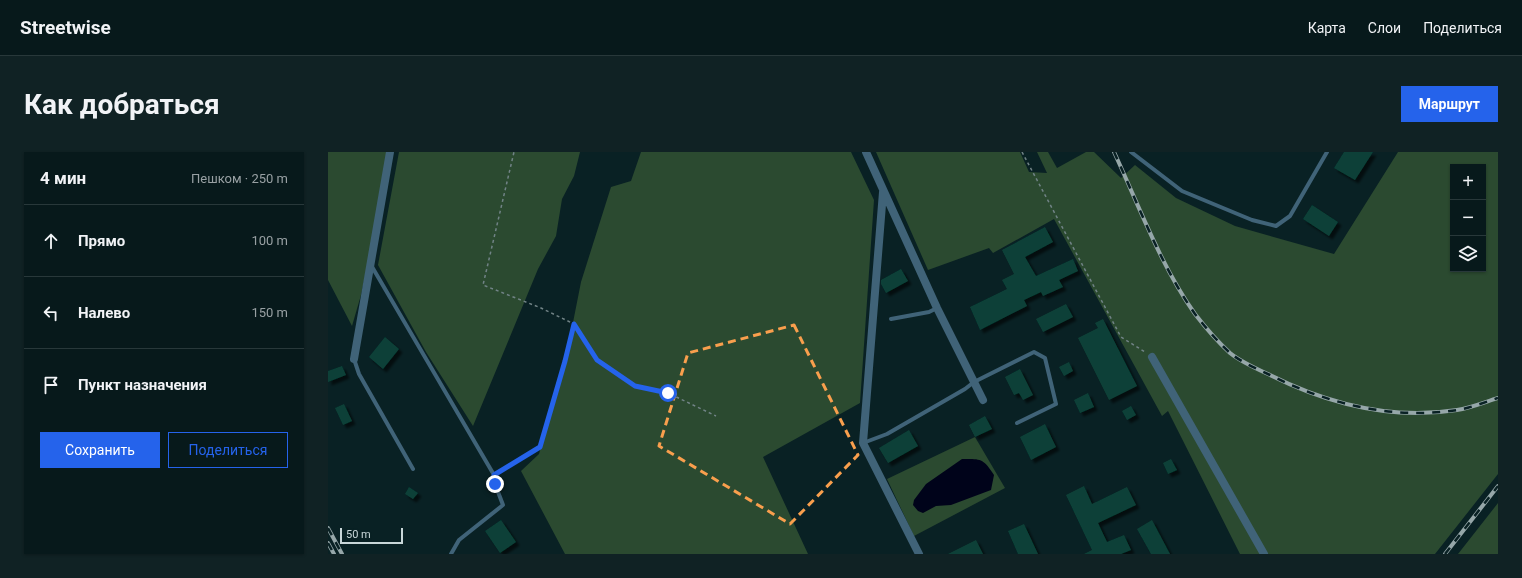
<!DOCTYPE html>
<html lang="ru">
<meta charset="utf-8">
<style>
:root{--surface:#07191b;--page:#102224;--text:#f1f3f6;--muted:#98a0a3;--line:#28383a;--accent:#2563eb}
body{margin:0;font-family:Roboto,sans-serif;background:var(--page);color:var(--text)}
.controls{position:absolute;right:12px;top:12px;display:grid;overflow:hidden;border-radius:0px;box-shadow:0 1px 3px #0004}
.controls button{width:36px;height:36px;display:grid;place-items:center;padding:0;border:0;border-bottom:1px solid var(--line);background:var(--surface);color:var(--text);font:20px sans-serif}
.scale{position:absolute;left:12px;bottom:10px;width:63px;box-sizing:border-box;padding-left:4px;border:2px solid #c9d7d9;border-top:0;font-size:11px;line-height:14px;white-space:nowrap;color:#c9d7d9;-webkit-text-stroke:3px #092124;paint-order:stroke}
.stop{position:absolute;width:12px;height:12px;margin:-9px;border:3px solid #2563eb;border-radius:50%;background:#fff}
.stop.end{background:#2563eb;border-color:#fff;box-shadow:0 1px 4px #0008}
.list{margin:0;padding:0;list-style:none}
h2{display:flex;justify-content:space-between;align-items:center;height:52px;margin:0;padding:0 16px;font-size:17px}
h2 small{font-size:13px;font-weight:400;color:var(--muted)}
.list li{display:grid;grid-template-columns:26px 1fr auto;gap:12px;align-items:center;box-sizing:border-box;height:72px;padding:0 16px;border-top:1px solid var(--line)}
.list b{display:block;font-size:15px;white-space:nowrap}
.list em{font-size:13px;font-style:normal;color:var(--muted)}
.actions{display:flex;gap:8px;padding:12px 16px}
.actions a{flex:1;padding:9px 0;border:1px solid var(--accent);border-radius:0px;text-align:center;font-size:14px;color:var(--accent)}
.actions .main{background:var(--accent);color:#fff}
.icon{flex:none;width:22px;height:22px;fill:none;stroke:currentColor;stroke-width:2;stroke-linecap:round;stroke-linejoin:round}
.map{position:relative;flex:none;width:1170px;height:402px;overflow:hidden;border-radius:0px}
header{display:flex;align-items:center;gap:24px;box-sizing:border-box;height:56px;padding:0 20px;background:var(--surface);border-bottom:1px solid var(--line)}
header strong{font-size:19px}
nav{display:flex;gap:22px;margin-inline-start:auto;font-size:14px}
.intro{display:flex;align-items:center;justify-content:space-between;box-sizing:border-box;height:96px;padding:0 24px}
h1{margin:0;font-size:28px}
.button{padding:10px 18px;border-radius:0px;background:var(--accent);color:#fff;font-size:14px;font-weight:700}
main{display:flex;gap:24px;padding:0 24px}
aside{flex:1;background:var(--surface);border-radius:0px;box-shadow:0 1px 3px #0004}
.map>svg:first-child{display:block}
</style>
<header>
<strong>Streetwise</strong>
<nav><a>Карта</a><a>Слои</a><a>Поделиться</a></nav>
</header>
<div class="intro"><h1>Как добраться</h1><a class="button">Маршрут</a></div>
<main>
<aside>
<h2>4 мин<small>Пешком · 250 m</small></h2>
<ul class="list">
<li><svg class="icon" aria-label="ahead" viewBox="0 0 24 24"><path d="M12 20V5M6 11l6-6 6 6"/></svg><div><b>Прямо</b></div><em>100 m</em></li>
<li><svg class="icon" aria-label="left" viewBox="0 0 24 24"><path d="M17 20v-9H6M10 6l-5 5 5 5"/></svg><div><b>Налево</b></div><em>150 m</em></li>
<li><svg class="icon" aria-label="arrive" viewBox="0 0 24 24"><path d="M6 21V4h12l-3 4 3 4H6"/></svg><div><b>Пункт назначения</b></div></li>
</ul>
<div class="actions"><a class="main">Сохранить</a><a>Поделиться</a></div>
</aside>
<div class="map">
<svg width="1170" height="402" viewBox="0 0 1170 402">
<defs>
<filter id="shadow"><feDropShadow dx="3.5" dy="3.5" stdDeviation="1" flood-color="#0009"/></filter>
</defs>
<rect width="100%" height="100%" fill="#092124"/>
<path fill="#2b4a30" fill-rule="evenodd" d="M0,0H63L33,143L24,174L0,128Z
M71,0H252L246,24L234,47L228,84L210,117L145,274L98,200L50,113Z
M313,0H523L546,48L532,251L435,305L480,402H237L193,319L211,302L236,216L253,130L283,35L303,29Z
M548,0H692L701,20L719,21L709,0H720L729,16L758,0H766L793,26L807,13L848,46L907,74L1006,102L1070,0H1170V322L1107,402H912L840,259L834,264L726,67L665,101L661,96L600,118ZM1125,15H1155V117H1125Z
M647,285L677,336L586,384L559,327Z
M1170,351V402H1130Z"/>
<path fill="#00031a" d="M634,307C653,307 655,306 666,323L663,338L623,353L608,354L595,361L590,359L585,353L586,348L598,332Z"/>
<path fill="#0a4137" filter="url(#shadow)" d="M1016,0H1045L1027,28L1006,16Z
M984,53L1010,70L1001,84L975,67Z
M717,75L725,90L697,105L708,124L745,107L750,119L731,128L735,135L715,144L713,140L696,148L699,154L652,178L642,155L679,137L674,128L686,122L674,98Z
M573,117L580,129L558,141L553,132V128Z
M738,152L745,165L715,180L708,167Z
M775,167L809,234L781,248L750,186L770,176L767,171Z
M57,185L71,197L55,217L41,205Z
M741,210L745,219L736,224L731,215Z
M14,214L18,223L0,230V219Z
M692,217L705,243L695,248L691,241L686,243L677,225Z
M760,241L766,255L752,261L746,248Z
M16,252L24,269L15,273L7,256Z
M803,254L808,263L799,268L794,259Z
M657,264L664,277L647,285L641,273Z
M717,272L728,295L703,308L692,285Z
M581,278L590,294L560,311L551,296Z
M843,307L849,318L840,322L835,311Z
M756,334L764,352L799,335L808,353L770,371L779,390L796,383L803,398L793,402H756L764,398L738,343Z
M81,335L90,341L85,347L77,342Z
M173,368L188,390L172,401L157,379Z
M824,368L842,402H823L809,377Z
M696,372L710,402H690L680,379Z
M648,388L655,402H620Z"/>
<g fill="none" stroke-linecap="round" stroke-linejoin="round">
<path stroke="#718386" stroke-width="1.5" stroke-dasharray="3 3" stroke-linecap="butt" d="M694,0L793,185L817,200
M246,172L269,209L307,234L340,241L388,264
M171,320L212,295L237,209L246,172L213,156L155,133L186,0"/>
<path stroke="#406378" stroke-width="4" d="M803,0L854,39L924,68L948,74L962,64L999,0
M43,113L166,323L167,332L175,353L131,388L123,402
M563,167L601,160L609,156
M26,207L31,222L85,317
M535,291L559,282L637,237L646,230L706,200L717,206L728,252L689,271"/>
<path stroke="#406378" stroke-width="8" d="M538,0L609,156L655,248
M555,40L535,291L591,402
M824,205L936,402
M26,207L62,0"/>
<g stroke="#96a7a9" stroke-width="4">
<path id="rail" d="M786,0C811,54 833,114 867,162C877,175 890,190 902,201C913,210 929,217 942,223C1000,252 1064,268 1129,258C1143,256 1157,250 1170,246
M0,376L14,402
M0,391L6,402
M1117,402L1170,334"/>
</g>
<use href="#rail" stroke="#092124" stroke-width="2.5" stroke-dasharray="8" stroke-linecap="butt"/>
</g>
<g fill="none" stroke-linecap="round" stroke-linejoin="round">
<path stroke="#2563eb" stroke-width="5" d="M167,332L166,323L212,295L237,209L246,172L269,208L307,234L340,241"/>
</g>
<path fill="none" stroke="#f99f4d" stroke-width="3" stroke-dasharray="8 5" stroke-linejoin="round" d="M466,173L530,303L462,372L331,294L360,201Z"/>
</svg>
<div class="controls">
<button>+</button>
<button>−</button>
<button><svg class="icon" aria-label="layers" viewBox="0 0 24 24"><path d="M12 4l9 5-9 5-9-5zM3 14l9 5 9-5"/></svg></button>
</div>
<div class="scale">50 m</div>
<div class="stop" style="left:340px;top:241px"></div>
<div class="stop end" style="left:167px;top:332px"></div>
</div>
</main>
